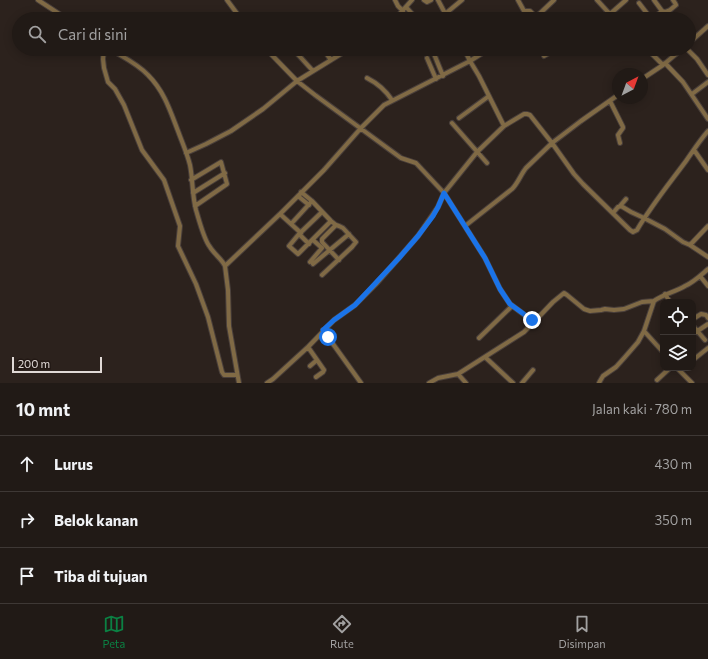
<!DOCTYPE html>
<html lang="id">
<meta charset="utf-8">
<style>
:root{--surface:#211a16;--page:#2d2723;--text:#f1f3f6;--muted:#a2a1a1;--line:#3e3835;--accent:#0b8043}
body{margin:0;font-family:Commissioner,sans-serif;background:var(--page);color:var(--text)}
.controls{position:absolute;right:12px;bottom:12px;display:grid;overflow:hidden;border-radius:8px;box-shadow:0 2px 10px #0003}
.controls button{width:36px;height:36px;display:grid;place-items:center;padding:0;border:0;border-bottom:1px solid var(--line);background:var(--surface);color:var(--text);font:20px sans-serif}
.compass{position:absolute;left:612px;top:68px;width:36px;height:36px;border-radius:50%;background:var(--surface);box-shadow:0 2px 10px #0003;rotate:41deg}
.scale{position:absolute;left:12px;bottom:10px;width:90px;box-sizing:border-box;padding-left:4px;border:2px solid #e0d9d6;border-top:0;font-size:11px;line-height:14px;white-space:nowrap;color:#e0d9d6;-webkit-text-stroke:3px #221814;paint-order:stroke}
.stop{position:absolute;width:12px;height:12px;margin:-9px;border:3px solid #1a73e8;border-radius:50%;background:#fff}
.stop.end{background:#1a73e8;border-color:#fff;box-shadow:0 1px 4px #0008}
.list{margin:0;padding:0;list-style:none}
h2{display:flex;justify-content:space-between;align-items:center;height:52px;margin:0;padding:0 16px;font-size:17px}
h2 small{font-size:13px;font-weight:400;color:var(--muted)}
.list li{display:grid;grid-template-columns:26px 1fr auto;gap:12px;align-items:center;box-sizing:border-box;height:56px;padding:0 16px;border-top:1px solid var(--line)}
.list b{display:block;font-size:15px;white-space:nowrap}
.list em{font-size:13px;font-style:normal;color:var(--muted)}
.icon{flex:none;width:22px;height:22px;fill:none;stroke:currentColor;stroke-width:2;stroke-linecap:round;stroke-linejoin:round}
.map{position:relative;flex:none;width:708px;height:383px;overflow:hidden}
.search{position:absolute;background:var(--surface);box-shadow:0 2px 10px #0003;left:12px;right:12px;top:12px;height:44px;display:flex;align-items:center;gap:10px;box-sizing:border-box;padding:0 14px;border-radius:22px;color:var(--muted);font-size:15px}
.sheet{height:220px;background:var(--surface)}
nav{display:flex;justify-content:space-around;align-items:center;box-sizing:border-box;height:56px;border-top:1px solid var(--line);background:var(--surface);font-size:11px;color:var(--muted)}
nav a{display:grid;justify-items:center;gap:2px}
nav .on{color:var(--accent)}
.map>svg:first-child{display:block}
</style>
<div class="map">
<svg width="708" height="383" viewBox="0 0 708 383">
<rect width="100%" height="100%" fill="#2c221d"/>
<g fill="none" stroke-linecap="round" stroke-linejoin="round">
<g stroke="#493f3b" stroke-width="6">
<path id="minor" d="M38,0L67,19
M227,0L241,19
M395,0L398,6L403,11
M424,0L427,2L431,0
M438,0L448,19
M518,0L524,11H530L536,17
M597,0L608,12L616,19
M654,0L662,11L665,12L670,10L676,5L675,3L673,0
M639,3L649,16L651,18L656,16L662,11
M406,7L415,17L413,19
M445,14L462,0
M610,14L626,0
M395,19L412,0
M534,19L554,0
M599,19L608,12
M689,43L708,26
M104,49L103,59L104,68L108,82L115,89L124,105L142,150L164,180L180,226L178,246L196,284L208,317L222,372L224,375H237
M110,49C123,57 138,64 148,75C164,91 170,110 178,131C182,142 187,153 190,165C193,180 192,195 196,210C199,220 204,240 210,247C214,254 222,259 225,266L228,290L229,326L239,383
M266,49L297,81L315,95L401,158L416,163L444,193L438,207L418,236L377,283L355,305L334,320L308,347L273,379L267,383
M293,49L313,71
M323,49L331,60
M432,49L443,76
M489,49L470,61L479,76L504,126
M647,49L663,65
M687,49L697,59L708,75
M544,56L556,49
M427,58L436,79
M665,63L683,82L708,119
M367,78C377,83 386,91 392,100
M642,79L663,65L682,49
M692,94L708,82
M610,101L623,127V128L618,135L620,143
M459,118L489,96
M452,123L487,163
M694,150L708,170
M186,153L206,144L231,131L263,109L297,81L349,49
M191,180L221,162L227,184L195,206
M301,192L312,201L331,221L336,225L339,226L343,228L356,242L352,247L322,275
M193,193L225,173
M298,196L309,205
M620,206L626,199
M322,212L299,234L289,246L298,254L331,221
M613,213L618,207L621,206L631,212L644,218L665,229L683,242L690,245L708,257
M280,214L301,233
M291,224L312,201
M336,225L322,239V242L339,260
M465,226L512,189C518,183 521,174 526,168L552,143L581,121L618,95
M299,234L309,244
M690,245L708,226
M310,262L322,248L313,240
M313,264L349,234
M225,266L280,214L324,170L361,128L384,105L470,61L464,49
M700,276L708,286
M665,294L670,302
M693,319L701,314L706,315L708,318
M533,323L553,302L564,293L567,295L584,309L590,311L601,310L605,309L614,310L624,309L642,302L654,301
M693,326L705,340
M323,330L361,383
M644,331L663,352
M693,334L708,324
M479,338L512,306
M308,347L324,370L323,372L316,377
M485,357L513,383
M693,360L708,348
M310,366L317,360
M677,368L692,383
M458,374L466,383
M657,380L670,368
M429,383L438,378L458,374L524,332L533,323L530,319L510,304L500,289L485,258L444,193L477,152L504,126L524,114H527L530,115L552,143L574,174L583,184L630,230L633,232L637,230C651,206 669,184 686,161C693,151 700,140 708,131
M522,383L533,370
M599,383L600,381L603,376L616,367L625,357L638,342L644,331L654,301C664,294 675,292 685,286C694,282 701,275 708,269"/>
</g>
<use href="#minor" stroke="#806a45" stroke-width="4"/>
</g>
<g fill="none" stroke-linecap="round" stroke-linejoin="round">
<path stroke="#1a73e8" stroke-width="5" d="M328,337L323,330L334,320L355,305L399,258L418,236L433,216L438,207L444,193L485,258L500,289L510,304L532,320"/>
</g>
</svg>
<div class="controls">
<button><svg class="icon" aria-label="locate" viewBox="0 0 24 24"><circle cx="12" cy="12" r="6"/><path d="M12 2v4M12 18v4M2 12h4M18 12h4"/></svg></button>
<button><svg class="icon" aria-label="layers" viewBox="0 0 24 24"><path d="M12 4l9 5-9 5-9-5zM3 14l9 5 9-5"/></svg></button>
</div>
<svg class="compass" viewBox="-18 -18 36 36"><path d="M0-13l5 13h-10z" fill="#e53935"/><path d="M0 13l5-13h-10z" fill="#a2a1a1"/></svg>
<div class="scale">200 m</div>
<div class="stop" style="left:328px;top:337px"></div>
<div class="stop end" style="left:532px;top:320px"></div>
<div class="search"><svg class="icon" aria-label="search" viewBox="0 0 24 24"><circle cx="10" cy="10" r="6"/><path d="M15 15l6 6"/></svg>Cari di sini</div>
</div>
<section class="sheet">
<h2>10 mnt<small>Jalan kaki · 780 m</small></h2>
<ul class="list">
<li><svg class="icon" aria-label="ahead" viewBox="0 0 24 24"><path d="M12 20V5M6 11l6-6 6 6"/></svg><div><b>Lurus</b></div><em>430 m</em></li>
<li><svg class="icon" aria-label="right" viewBox="0 0 24 24"><path d="M7 20v-9h11M14 6l5 5-5 5"/></svg><div><b>Belok kanan</b></div><em>350 m</em></li>
<li><svg class="icon" aria-label="arrive" viewBox="0 0 24 24"><path d="M6 21V4h12l-3 4 3 4H6"/></svg><div><b>Tiba di tujuan</b></div></li>
</ul>
</section>
<nav>
<a class="on"><svg class="icon" aria-label="map" viewBox="0 0 24 24"><path d="M3 6l6-2 6 2 6-2v14l-6 2-6-2-6 2zM9 4v14M15 6v14"/></svg>Peta</a>
<a><svg class="icon" aria-label="directions" viewBox="0 0 24 24"><path d="M12 3l9 9-9 9-9-9zM9 14v-3h6M13 9l2 2-2 2"/></svg>Rute</a>
<a><svg class="icon" aria-label="saved" viewBox="0 0 24 24"><path d="M7 4h10v16l-5-4-5 4z"/></svg>Disimpan</a>
</nav>
